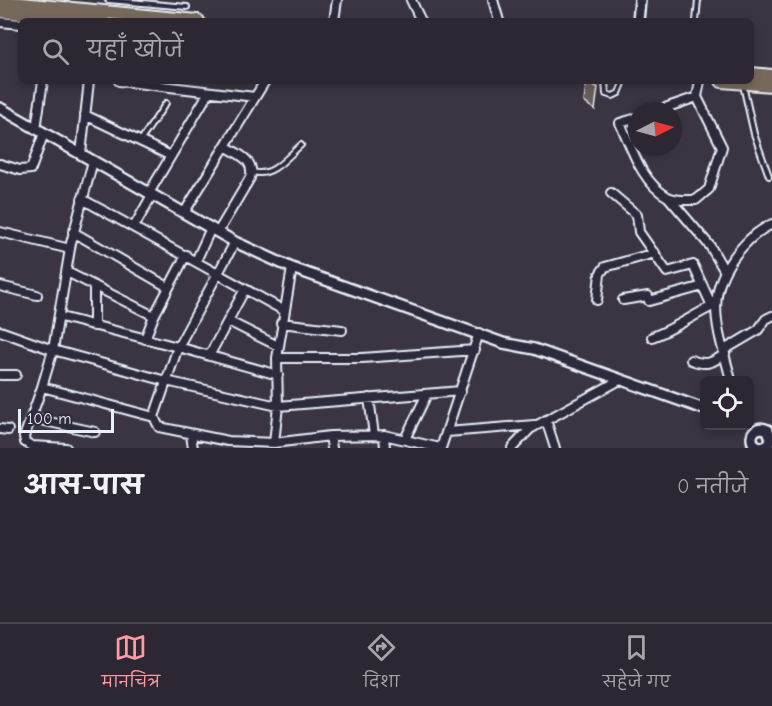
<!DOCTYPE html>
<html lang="hi">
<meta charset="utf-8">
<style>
:root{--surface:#2c2732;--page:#38333e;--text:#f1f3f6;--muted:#a6a5ac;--line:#48444d;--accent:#ff9aa2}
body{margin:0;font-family:"Comic Neue","Playpen Sans Deva",sans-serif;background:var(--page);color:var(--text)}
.controls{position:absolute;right:18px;bottom:18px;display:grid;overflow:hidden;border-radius:9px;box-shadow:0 3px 9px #0003}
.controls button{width:54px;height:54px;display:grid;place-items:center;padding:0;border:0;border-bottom:2px solid var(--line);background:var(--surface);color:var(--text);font:30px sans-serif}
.compass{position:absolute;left:628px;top:102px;width:54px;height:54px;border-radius:50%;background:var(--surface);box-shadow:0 3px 9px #0003;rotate:84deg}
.scale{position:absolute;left:18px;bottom:15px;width:96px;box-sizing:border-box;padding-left:6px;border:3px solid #e8f1f8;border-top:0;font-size:16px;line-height:21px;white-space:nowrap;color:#e8f1f8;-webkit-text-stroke:4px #2f2a3d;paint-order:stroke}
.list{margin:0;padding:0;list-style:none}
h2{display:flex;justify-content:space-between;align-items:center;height:78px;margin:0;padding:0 24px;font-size:26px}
h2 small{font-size:20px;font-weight:400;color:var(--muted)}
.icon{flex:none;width:33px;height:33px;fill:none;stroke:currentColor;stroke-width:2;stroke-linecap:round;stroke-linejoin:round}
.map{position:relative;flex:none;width:772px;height:448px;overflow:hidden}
.search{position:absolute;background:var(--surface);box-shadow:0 3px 9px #0003;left:18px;right:18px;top:18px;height:66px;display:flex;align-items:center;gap:15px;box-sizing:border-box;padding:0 21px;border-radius:9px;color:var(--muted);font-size:22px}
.sheet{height:174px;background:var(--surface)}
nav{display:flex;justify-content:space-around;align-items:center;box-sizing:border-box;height:84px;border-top:2px solid var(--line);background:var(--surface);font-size:16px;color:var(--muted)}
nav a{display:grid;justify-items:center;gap:3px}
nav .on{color:var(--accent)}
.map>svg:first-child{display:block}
</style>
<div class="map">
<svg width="772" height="448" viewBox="0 0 772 448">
<rect width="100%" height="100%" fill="#3b3443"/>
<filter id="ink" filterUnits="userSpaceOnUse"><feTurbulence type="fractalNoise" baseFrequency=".0167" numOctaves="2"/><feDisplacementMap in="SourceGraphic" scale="12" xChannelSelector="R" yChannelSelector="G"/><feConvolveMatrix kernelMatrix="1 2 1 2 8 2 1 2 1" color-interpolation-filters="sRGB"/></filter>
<g filter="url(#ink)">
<path fill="#6b5c59" stroke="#e8f1f8" stroke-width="1.5" d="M586,85L598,87L595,110L584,102Z"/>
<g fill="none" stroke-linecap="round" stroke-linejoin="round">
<g stroke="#e8f1f8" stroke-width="8">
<path id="service" d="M108,0L187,7
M696,21L698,0
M605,81L606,94L613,96L619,93L624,81
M743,85L754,134L769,176
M141,140L166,103
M253,172C272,178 287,157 301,145"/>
</g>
<g stroke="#e8f1f8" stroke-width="12">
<path id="minor" d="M411,0L421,21
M493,0L499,21
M334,21L337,0
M0,22L21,24
M119,81L255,97
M656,111L697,97
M85,115L171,156
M637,118L620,123C632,149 642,183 668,197C675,201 688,200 696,200L709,189L722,147L697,97L700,81
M36,129L43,81
M81,154L89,81
M93,161L71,243L53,350L166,381L278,406L461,391
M0,164L20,170L31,169L44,133
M149,193L209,92
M611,193L637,215L639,232L667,272L693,265L712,306
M669,198L710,246L724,270
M82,199L283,310
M184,213L265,81
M134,227L152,195
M0,232L70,249
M73,232L168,287
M218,232L250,178C256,160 238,154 225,146
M235,242L178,347L278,375
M196,261L211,228
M67,272L154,316
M0,286L37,295
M597,300L600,274L605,267L655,253
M623,300L648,296L649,301L703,286
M61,317L178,347L154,417L159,427L228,441L274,443
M228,321L278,346
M281,323L342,330
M94,326V286
M0,331L53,350L42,387L154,417
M652,337C675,329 693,315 715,305
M145,339L154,316L186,255
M724,350L758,330L766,319L772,316
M209,356L245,289
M277,358L292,268
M691,360C706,366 712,363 725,354
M0,375H16
M731,380C719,332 702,296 737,253C748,240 756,232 772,224
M42,387L24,437L25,442L32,446L66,448
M369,398L374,435
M31,418L95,432
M546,420L555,448
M0,429L8,430
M447,432L534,425
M191,435L193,448
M384,435L385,448
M330,436L332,448
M405,439L427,394
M440,448L384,435L330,436L274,443L278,406L277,358H362L475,350
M441,448L479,333
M512,448L530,429L620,380"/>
</g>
<g stroke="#e8f1f8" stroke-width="14">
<path id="tertiary" d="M638,21L640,0
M0,108L235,242L292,268L503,343L534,349L704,409
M760,448L753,443C749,432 758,425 768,430L771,439L769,445L762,448"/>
</g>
<g stroke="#e8f1f8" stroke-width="16">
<path id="trunk" d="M0,2L198,21
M0,11L103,21
M751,74L772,76
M722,81L772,85"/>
</g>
<use href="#service" stroke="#2f2a3d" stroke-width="4"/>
<use href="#minor" stroke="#2f2a3d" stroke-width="8"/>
<use href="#tertiary" stroke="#2f2a3d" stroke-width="9"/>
<use href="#trunk" stroke="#76695c" stroke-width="12"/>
</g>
</g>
</svg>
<div class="controls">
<button><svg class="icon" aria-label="locate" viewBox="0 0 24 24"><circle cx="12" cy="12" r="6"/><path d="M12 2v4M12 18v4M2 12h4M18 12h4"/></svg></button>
</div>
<svg class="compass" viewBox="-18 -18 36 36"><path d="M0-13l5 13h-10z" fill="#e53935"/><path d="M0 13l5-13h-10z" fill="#a6a5ac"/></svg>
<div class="scale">100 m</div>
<div class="search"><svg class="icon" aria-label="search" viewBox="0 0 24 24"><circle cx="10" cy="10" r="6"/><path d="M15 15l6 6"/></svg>यहाँ खोजें</div>
</div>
<section class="sheet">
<h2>आस-पास<small>0 नतीजे</small></h2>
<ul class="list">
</ul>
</section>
<nav>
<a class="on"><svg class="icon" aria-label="map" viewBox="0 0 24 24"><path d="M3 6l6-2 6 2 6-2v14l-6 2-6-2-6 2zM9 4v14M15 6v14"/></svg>मानचित्र</a>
<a><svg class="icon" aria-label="directions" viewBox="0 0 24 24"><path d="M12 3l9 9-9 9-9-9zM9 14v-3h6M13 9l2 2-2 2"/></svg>दिशा</a>
<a><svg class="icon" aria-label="saved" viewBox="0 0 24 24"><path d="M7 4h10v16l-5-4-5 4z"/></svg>सहेजे गए</a>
</nav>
